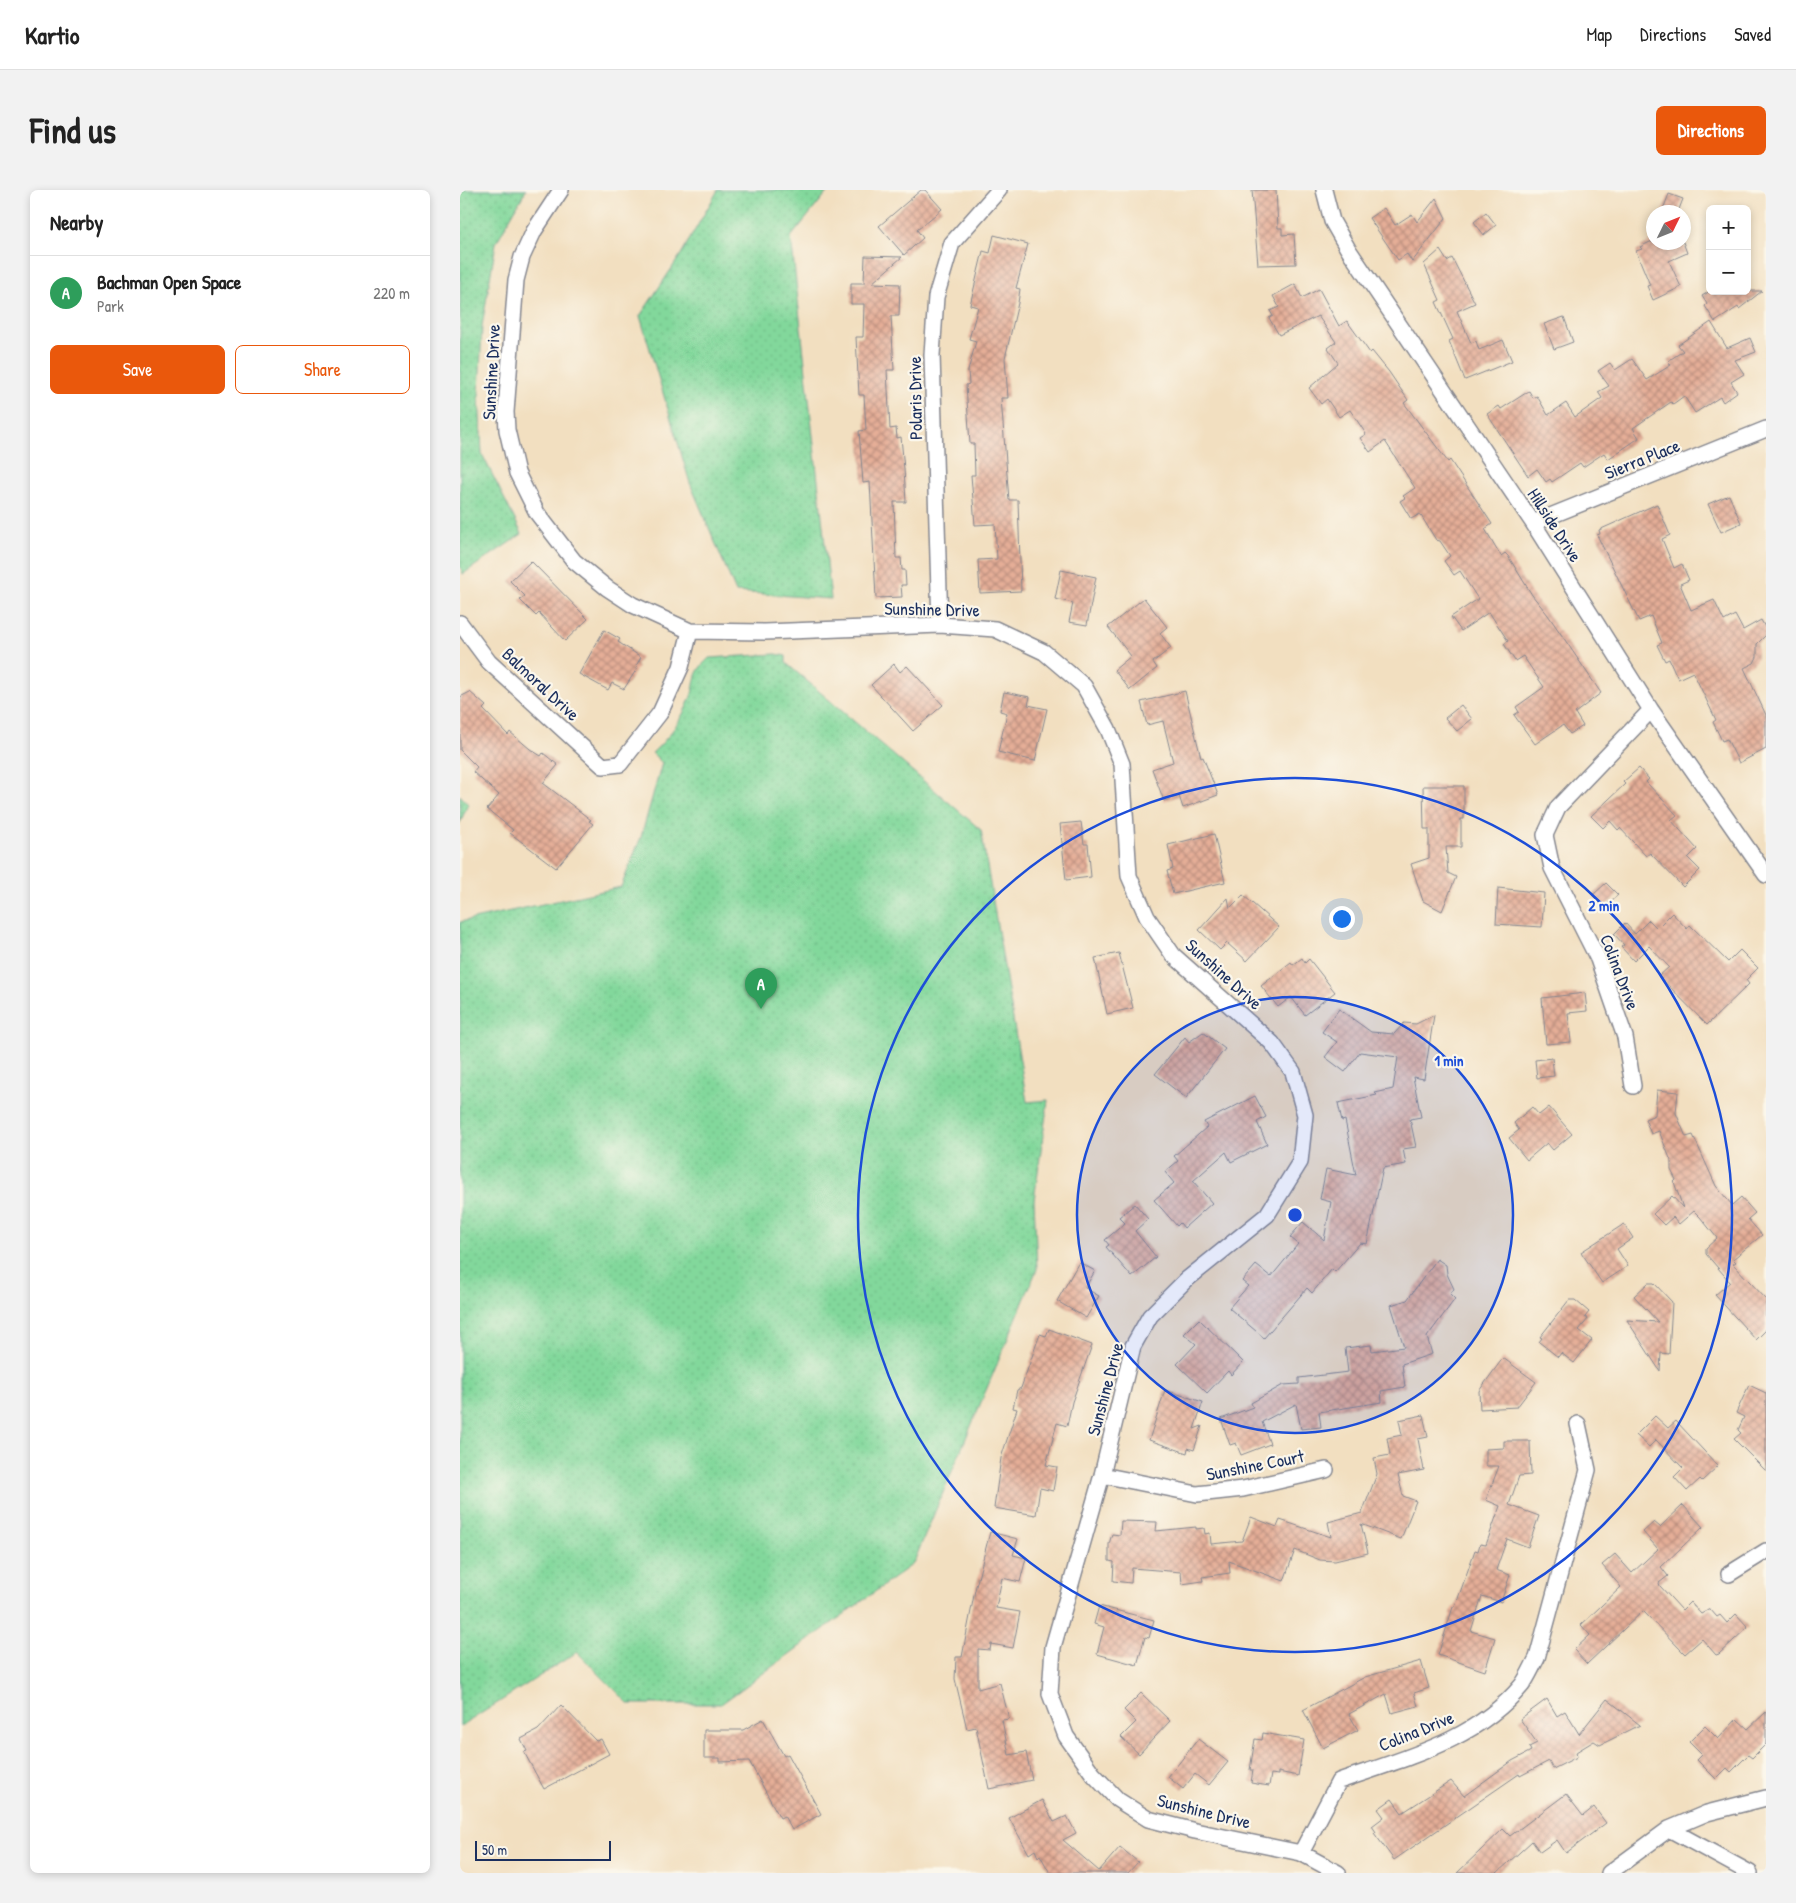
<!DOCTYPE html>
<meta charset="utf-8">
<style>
:root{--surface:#fff;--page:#f2f2f2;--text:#222;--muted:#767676;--line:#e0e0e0;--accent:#ea580c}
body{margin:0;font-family:"Patrick Hand",sans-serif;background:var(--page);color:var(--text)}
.controls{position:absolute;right:15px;top:15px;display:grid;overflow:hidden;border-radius:8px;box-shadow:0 2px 8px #0003}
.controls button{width:45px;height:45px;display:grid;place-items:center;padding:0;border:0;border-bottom:1px solid var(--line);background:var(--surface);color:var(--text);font:25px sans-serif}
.compass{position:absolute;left:1186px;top:15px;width:45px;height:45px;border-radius:50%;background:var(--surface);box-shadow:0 2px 8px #0003;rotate:47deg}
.scale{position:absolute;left:15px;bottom:12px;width:136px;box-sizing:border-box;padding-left:5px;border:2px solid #1b2f5e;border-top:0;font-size:14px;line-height:18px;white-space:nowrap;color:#1b2f5e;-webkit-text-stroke:4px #fbf7ec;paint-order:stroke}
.you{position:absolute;left:881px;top:728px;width:18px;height:18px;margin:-12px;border:4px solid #fff;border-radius:50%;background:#1a73e8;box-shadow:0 0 0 8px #1a73e833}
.badge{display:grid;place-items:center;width:32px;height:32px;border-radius:50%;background:var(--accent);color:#fff;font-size:16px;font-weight:700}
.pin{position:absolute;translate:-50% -41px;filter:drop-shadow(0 1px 2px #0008)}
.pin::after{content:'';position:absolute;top:26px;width:18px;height:15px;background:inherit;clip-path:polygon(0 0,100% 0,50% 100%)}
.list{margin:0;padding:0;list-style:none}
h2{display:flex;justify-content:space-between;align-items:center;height:65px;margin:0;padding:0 20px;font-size:21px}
h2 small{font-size:16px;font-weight:400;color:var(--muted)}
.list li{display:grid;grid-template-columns:32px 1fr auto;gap:15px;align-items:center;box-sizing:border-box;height:75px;padding:0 20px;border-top:1px solid var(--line)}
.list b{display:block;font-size:19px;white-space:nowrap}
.list p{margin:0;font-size:16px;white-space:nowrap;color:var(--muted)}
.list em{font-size:16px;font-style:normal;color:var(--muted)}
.actions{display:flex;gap:10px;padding:15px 20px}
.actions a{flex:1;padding:11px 0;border:1px solid var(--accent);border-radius:8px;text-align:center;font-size:18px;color:var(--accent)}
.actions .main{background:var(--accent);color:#fff}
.map{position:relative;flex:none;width:1306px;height:1683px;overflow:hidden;border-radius:8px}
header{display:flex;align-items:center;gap:30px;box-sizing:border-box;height:70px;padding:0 25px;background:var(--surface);border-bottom:1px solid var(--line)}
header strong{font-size:24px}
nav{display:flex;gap:28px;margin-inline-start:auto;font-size:18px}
.intro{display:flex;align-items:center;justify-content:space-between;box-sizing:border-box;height:120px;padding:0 30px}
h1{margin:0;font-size:35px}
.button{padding:12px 22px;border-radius:8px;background:var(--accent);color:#fff;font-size:18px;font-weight:700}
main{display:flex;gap:30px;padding:0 30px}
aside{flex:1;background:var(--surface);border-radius:8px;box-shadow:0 2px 8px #0003}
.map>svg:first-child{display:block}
</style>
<header>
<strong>Kartio</strong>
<nav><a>Map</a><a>Directions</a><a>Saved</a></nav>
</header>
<div class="intro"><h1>Find us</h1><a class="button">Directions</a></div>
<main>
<aside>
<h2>Nearby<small></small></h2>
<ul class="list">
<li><span class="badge" style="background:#2e9e5b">A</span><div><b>Bachman Open Space</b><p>Park</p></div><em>220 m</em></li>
</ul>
<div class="actions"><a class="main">Save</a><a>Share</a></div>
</aside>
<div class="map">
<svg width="1306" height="1683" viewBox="0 0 1306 1683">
<defs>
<pattern id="green-dots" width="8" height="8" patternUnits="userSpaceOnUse" patternTransform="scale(1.25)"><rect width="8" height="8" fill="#82d89b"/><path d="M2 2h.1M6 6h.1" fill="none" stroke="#70ba88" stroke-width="1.8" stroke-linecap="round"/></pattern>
<pattern id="building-cross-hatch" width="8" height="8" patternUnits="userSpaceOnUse" patternTransform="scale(1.25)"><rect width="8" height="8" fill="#e5ae97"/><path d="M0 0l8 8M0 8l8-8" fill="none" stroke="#b98e7e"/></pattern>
</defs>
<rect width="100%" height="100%" fill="#fbf7ec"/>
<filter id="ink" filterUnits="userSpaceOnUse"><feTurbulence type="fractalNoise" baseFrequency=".02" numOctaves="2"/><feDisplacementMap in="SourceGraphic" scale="10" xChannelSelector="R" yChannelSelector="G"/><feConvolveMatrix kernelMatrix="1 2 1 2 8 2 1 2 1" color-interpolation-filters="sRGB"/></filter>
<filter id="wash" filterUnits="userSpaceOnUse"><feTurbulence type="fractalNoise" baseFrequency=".0096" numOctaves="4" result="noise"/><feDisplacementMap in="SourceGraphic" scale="20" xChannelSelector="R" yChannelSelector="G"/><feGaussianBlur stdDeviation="1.12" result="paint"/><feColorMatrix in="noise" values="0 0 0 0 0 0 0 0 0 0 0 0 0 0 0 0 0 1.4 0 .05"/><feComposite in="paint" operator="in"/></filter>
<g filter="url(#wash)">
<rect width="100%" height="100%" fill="#f2dfc0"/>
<path fill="url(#green-dots)" stroke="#4e847c" d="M0,0H66L36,53L22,136L19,205L22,264L62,344L3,384L0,375Z
M258,0H369L331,47L371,409L276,402L230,293L180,126L220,66Z
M316,464L326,466V473L521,640L567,912L588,910L574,1010L577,1079L453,1374L261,1514H169L117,1462L0,1537V732L161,697L181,647L202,573L192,563C208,549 222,529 230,509C238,489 230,486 249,468Z
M0,605L8,614L0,633Z"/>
<g id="blocks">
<path fill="url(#building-cross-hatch)" d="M461,0H465L482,19L457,40L463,48L444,65L419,36Z
M792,0H816L818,38H822V45L834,44L836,74L798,75Z
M1209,4L1223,9L1218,22H1202Z
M976,8L986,28L952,72L947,64L938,70L909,28L924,18L935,35L952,24L957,32Z
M1026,22L1036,35L1024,45L1014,32Z
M534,45L568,54L556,98L560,99L558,113L545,168L548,208H541L549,310H558L561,401L520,403L518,370L537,369L535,334L515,335L511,285H515L514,254H510L506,195L509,194L508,181L516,151L509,149L518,117L510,115L523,61L530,63Z
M1190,52H1223L1227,63L1209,71L1221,97L1193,110L1187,96L1190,95L1176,61L1182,59L1180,57Z
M980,60L987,71L992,68L1015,113L997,121L1011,153L1016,151L1019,160L1043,150L1052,171L1005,190L989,151L993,149L976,112L980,110L964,74Z
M405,66L442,67L412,93L440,94L439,126H431L434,180H427L430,239L436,238L437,248L441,247L444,279L446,312H434L436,368H441L442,380H445L446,395H441L442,407L416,408L410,292L403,293L399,241L406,240L404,205H399L396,147H403L404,114H391V93H404Z
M835,94L842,108L859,99L879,136L887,131L910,163L912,161L929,182L948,210L944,213L988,272L990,270L1032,334L1025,339L1041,366L1045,363L1048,366L1072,405L1088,425L1141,503L1115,523L1123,536L1110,544L1103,535L1075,554L1054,525L1059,522L1056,517L1084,497L1063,466L1055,471L1044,454L1048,451L1029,422L1001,441L991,427L1018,409L1000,381L994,385L984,371L990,366L980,351L976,350L960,324L951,329L940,311L945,308L943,306L955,298L925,251L910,262L900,248L906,244L890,220L879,227L867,209L861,214L849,198L878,173L868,158L876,152L858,126L819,145L809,128L813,126L810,121L819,117L813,106Z
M1250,101H1302L1279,119L1278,117L1255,132L1245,116L1247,114L1242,106Z
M1104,127L1113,152L1094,159L1084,134Z
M1251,132L1267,158L1290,148L1296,162L1275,170L1284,184L1271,192L1277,202L1263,212L1260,207L1235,223L1224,206L1213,214L1211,212L1173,238L1179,248L1148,269L1144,263L1123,277L1120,273L1092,292L1090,289L1086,292L1077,279L1068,286L1027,224L1039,216L1041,219L1069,201L1073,208L1077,206L1088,225L1106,213L1115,227L1142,208L1138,202L1149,196L1138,181L1150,173L1155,180L1172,169L1187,190L1211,175L1208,171L1223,161L1218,155Z
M1269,305L1281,333L1261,342L1248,314Z
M1197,314L1210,345L1202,349L1214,378L1222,374L1229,390L1220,394L1231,420L1254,410L1264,431L1275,425L1283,440L1301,430L1306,439V445L1297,454V467L1294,473L1284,478L1306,525V559L1279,573L1267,549L1262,551L1253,532L1256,530L1233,482L1218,489L1209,469L1205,471L1197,455L1202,453L1191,426L1179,431L1137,345L1140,344L1139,340Z
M71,371L128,429L105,451L79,423L76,426L60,410L65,406L50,391Z
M601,380L636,387L627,435L609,432L613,413L595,409Z
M684,408L707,437L700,443L711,458L693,472L697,478L670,500L654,480L671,466L648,437Z
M144,440L160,449L158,452L181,467L176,476L178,477L164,499L152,493L148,500L119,484Z
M434,474L440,482L447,476L483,515L453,541L411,495Z
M725,501L741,568L743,567L758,605L723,618L719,606L704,611L692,579L713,572L703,531L687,535L681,512Z
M10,502L26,516L23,519L48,545L50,542L70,559L81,566L83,563L98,575L83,593L131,630L129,631L133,634L96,678L50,643L53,640L27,619L39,605L13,582L17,577L0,560V507Z
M544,502L570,507L568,515L587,519L575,571L538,562L547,523L540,521Z
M1001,515L1012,529L997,541L985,528Z
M1179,578L1189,589L1186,592L1217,625L1211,630L1237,659L1228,668L1240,680L1223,697L1190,663L1186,666L1160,638L1158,640L1150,631L1143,638L1131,626L1165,594L1163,592Z
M963,596H1004V629H1001V657H986L988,683L996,687L982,721L963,711L951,674L969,668V639H964Z
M621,632L624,654H628L631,687L606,690L600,634Z
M754,644L765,692L713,704L707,681L713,679L708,655Z
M1146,693L1158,705L1144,717L1133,705Z
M1038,698L1084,703L1082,737L1036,734Z
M783,705L819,737L787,771L767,753L760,760L739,740L768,708L770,718Z
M1212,723L1227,739L1230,735L1268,772L1280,760L1298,778L1286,790L1289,794L1247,835L1199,786L1209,777L1189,756L1174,771L1161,757L1164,755L1154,744L1165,733L1175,744L1189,730L1197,738Z
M659,763L673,818L647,824L635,768Z
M842,768L845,773L849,769L875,802L845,825L831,807L818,817L801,796L831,772L833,775Z
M1125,803L1127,821L1108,823L1111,852L1086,854L1082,808Z
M879,819L911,842L934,844L944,833L956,834L974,825L964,889L953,887L961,927L950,929L956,957L943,959L946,974L923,978L907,1054L900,1053L875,1082L872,1079L852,1103L847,1098L804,1148L769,1118L788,1096L782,1091L796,1075L811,1087L838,1054L830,1047L843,1032L864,1050L871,1012L860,1009L866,979L896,985L885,930L882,931L878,913L917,905L915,903L933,899L938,867L900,862L885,882L865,867L877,852L862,842Z
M743,842L765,859L726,908L695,884L725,847L729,852Z
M1092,868L1094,886L1077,888L1075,870Z
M1197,900L1218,902L1216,923L1226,947L1233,945L1256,996L1272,1015L1281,1007L1295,1023L1288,1029L1302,1045L1273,1069L1276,1072L1273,1074L1306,1109V1140L1296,1150L1255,1105L1270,1092L1246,1064V1058L1257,1048L1240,1027L1234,1021L1219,1034L1213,1027L1204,1035L1193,1024L1212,1006L1223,1018L1214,992L1216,990L1211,980V971L1199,941L1191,944L1185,929L1195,925Z
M795,906L806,927L797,932L807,954L771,972L766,962L733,991L752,1013L724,1038L720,1033L717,1036L694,1010L714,993L705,982L718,971L714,966L747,937L744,932Z
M1072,917L1079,925L1089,917L1112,944L1093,960L1087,953L1067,970L1049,948L1059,940L1054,933Z
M675,1014L688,1029L675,1041L696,1067L672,1087L646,1057L649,1055L645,1050L665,1033L659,1027Z
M1164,1034L1173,1048L1157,1059L1168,1076L1142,1093L1121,1062Z
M977,1069L986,1075L987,1084L994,1099L990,1104L995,1109L967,1147L972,1164L942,1174L945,1197L921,1201L922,1212L859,1222L861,1237L841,1239L836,1214L802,1232L810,1254L781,1265L776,1253L770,1255L761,1229L793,1217L791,1213L823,1195L839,1194V1188L888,1182L885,1158L911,1155L912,1161L944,1157L931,1115L947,1110Z
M619,1072L635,1081L625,1098L639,1106L626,1128L597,1111Z
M1188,1093H1194L1212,1112L1209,1164L1201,1163L1200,1181L1167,1130L1198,1132L1174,1106Z
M1109,1110H1115L1129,1122L1125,1127L1128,1129L1119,1140L1132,1150L1114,1173L1101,1163L1098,1167L1079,1152L1082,1148L1080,1147Z
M739,1129L783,1172L771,1185L768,1181L747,1203L717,1174L736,1154L724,1144Z
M589,1139L632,1155L612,1212L607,1236L597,1233L586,1275L597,1277L593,1301L580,1298L576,1325L534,1318L541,1268L557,1219L553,1218L557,1200L561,1198L580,1144L586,1146Z
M1043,1168L1076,1192L1057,1217L1020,1219L1019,1201Z
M1289,1195L1306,1203V1281L1274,1249L1281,1243L1278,1240L1284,1227L1276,1223Z
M705,1200L743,1212L734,1239L742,1236L734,1260L728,1258L727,1263L689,1250Z
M963,1225L968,1247L958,1249L964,1280L938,1285L943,1306L956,1311L941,1349L901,1334L908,1363L875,1371L860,1370L835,1360L824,1391L769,1371L770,1383L742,1387L743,1391L722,1394L721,1382L672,1378L671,1393L653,1391L654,1372L649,1371V1354L652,1344L660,1345L661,1331L697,1332L696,1341L736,1337V1339L744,1338L745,1344L750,1343L751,1354L782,1351L791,1327L817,1337L820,1330L871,1347L868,1332L902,1323L917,1284L914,1268L930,1265L927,1248L942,1245L939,1230Z
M1195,1226L1208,1238L1216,1231L1258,1276L1242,1291L1240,1289L1227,1301L1214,1287L1223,1278L1196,1250L1189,1257L1176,1245Z
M1044,1251H1070L1071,1285L1059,1286L1049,1315L1079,1326L1068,1357L1047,1349L1036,1380L1050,1385L1041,1412L1022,1406L1011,1441L1035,1448L1025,1481L978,1465L993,1417H995L1015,1360L1018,1361L1020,1354L1026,1355L1040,1316L1026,1310L1039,1276H1026V1259L1044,1258Z
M1223,1315L1243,1337L1201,1377L1208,1386L1199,1393L1200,1396L1222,1420L1230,1412L1241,1424L1250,1419L1257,1427L1260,1425L1267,1433L1276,1424L1288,1437L1259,1464L1256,1465L1242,1449L1225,1464L1183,1421L1127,1474L1114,1460L1130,1445L1121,1435L1161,1397L1142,1375L1155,1364L1172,1383L1198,1359L1183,1342L1194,1332L1200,1337Z
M530,1342L558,1349L553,1365L566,1368L560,1392L542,1388L536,1418L560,1422L553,1458L531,1454L530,1460L518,1459V1499L540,1493L549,1529L542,1530L549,1565L566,1562L572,1590L529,1599L516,1537L507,1539L495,1489L496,1467H502L515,1400Z
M639,1416L694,1430L689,1448L685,1447L677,1475L637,1464L644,1437L634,1434Z
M961,1471L969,1498L954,1503L958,1516L932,1523L926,1504L889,1524L898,1540L863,1558L843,1520L905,1487Z
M681,1503L710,1531L679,1564L661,1547L676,1532L664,1520Z
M1087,1509L1097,1526L1105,1521L1119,1544L1147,1509L1180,1535L1140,1555L1134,1551L1116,1562L1117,1567L1093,1579L1089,1571L1060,1586L1059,1584L934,1670L914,1643L916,1642L912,1636L924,1627L918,1619L932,1609L942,1623L991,1591L1004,1606L1052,1571L1071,1561L1069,1557L1077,1553L1060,1529Z
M101,1515L136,1551L141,1549L149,1564L84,1599L64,1562L67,1561L61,1549L78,1540Z
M1306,1522V1554L1292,1568L1288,1565L1271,1582L1267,1578L1256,1589L1237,1570L1242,1565L1229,1552L1245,1536L1258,1549L1277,1529L1288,1539Z
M303,1529L324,1566L328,1564L361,1624L332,1640L324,1626L320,1628L289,1571L260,1572V1568H244V1540H283Z
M803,1543L844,1550L838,1586L818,1582V1585L811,1584L809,1596L791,1593L793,1580H790L795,1549L802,1550Z
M738,1549L768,1572L749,1595L735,1584L723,1599L708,1587Z
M1106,1604L1123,1626L1134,1617L1146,1633L1106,1663L1097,1650L1080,1662L1072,1651L1037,1683H997L1043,1639L1050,1646Z
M582,1610L594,1632L607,1626L616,1643L603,1650L639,1681L660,1657L678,1672L668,1683H590L580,1665L578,1667L575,1660L569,1664L549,1628Z"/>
</g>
</g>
<g filter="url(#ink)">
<use href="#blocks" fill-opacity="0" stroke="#86878f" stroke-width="1"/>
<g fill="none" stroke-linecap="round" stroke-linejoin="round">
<g stroke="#86878f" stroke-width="18">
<path id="street" d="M101,0L74,41L62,67L56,90L46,222L47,240L57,283L77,323L114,371L147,398L173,415L230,441L305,442L480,435L535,439L584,462L624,496L648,539L662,574L669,686L687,727L713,765L812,853L833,882L845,925L840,972L807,1025L726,1090L690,1126L673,1156L642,1285L593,1457L590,1504L606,1546L633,1584L658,1610L688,1629L735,1641L841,1663L878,1683
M864,0L872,31L888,59L1073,333L1191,520L1306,685
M1073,333L1306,239
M0,433L29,472L143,576L160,574L200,523L221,477L230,441
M480,435L472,165L476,107L492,53L539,0
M1173,896L1165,847L1138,769L1092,678L1085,645L1098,617L1191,520
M642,1285L737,1304L783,1299L866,1280
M1269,1384L1306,1361
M1209,1639L1290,1683
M841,1663L879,1591C945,1568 1016,1551 1062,1495C1068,1487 1072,1477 1077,1468L1128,1280L1118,1234
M1149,1683L1209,1639L1247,1623L1306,1608"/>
</g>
<use href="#street" stroke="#fff" stroke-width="15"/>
</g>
</g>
<circle cx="835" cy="1025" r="218" fill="#1d4ed8" fill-opacity=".12"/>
<g fill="none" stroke="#1d4ed8" stroke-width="2.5">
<circle cx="835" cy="1025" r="218"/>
<circle cx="835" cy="1025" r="437"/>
</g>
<g text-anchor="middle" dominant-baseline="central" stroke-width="4.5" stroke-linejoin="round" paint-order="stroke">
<g font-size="18" fill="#1b2f5e" stroke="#fbf7ec">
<text transform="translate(31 182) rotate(-87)">Sunshine Drive</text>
<text transform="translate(455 208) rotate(-91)">Polaris Drive</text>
<text transform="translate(1182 269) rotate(-22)">Sierra Place</text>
<text transform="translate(1095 335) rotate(57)">Hillside Drive</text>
<text transform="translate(472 419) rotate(1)">Sunshine Drive</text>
<text transform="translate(81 494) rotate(43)">Balmoral Drive</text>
<text transform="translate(1160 782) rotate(69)">Colina Drive</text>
<text transform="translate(764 784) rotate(42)">Sunshine Drive</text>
<text transform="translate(645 1199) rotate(-75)">Sunshine Drive</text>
<text transform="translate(795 1275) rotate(-11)">Sunshine Court</text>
<text transform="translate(956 1541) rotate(-22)">Colina Drive</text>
<text transform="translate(744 1621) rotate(14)">Sunshine Drive</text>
</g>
</g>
<circle cx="835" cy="1025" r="8" fill="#1d4ed8" stroke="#fbf7ec" stroke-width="2.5"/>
<g font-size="15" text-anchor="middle" font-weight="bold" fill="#1d4ed8" stroke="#fbf7ec" stroke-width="4.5" stroke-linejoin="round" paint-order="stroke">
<text x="1144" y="721">2 min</text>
<text x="989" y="876">1 min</text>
</g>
</svg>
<div class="controls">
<button>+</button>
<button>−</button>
</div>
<svg class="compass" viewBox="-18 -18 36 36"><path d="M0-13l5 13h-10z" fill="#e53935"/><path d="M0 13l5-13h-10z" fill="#767676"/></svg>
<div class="scale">50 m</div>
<div class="you"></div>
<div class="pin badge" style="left:301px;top:819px;background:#2e9e5b">A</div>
</div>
</main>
